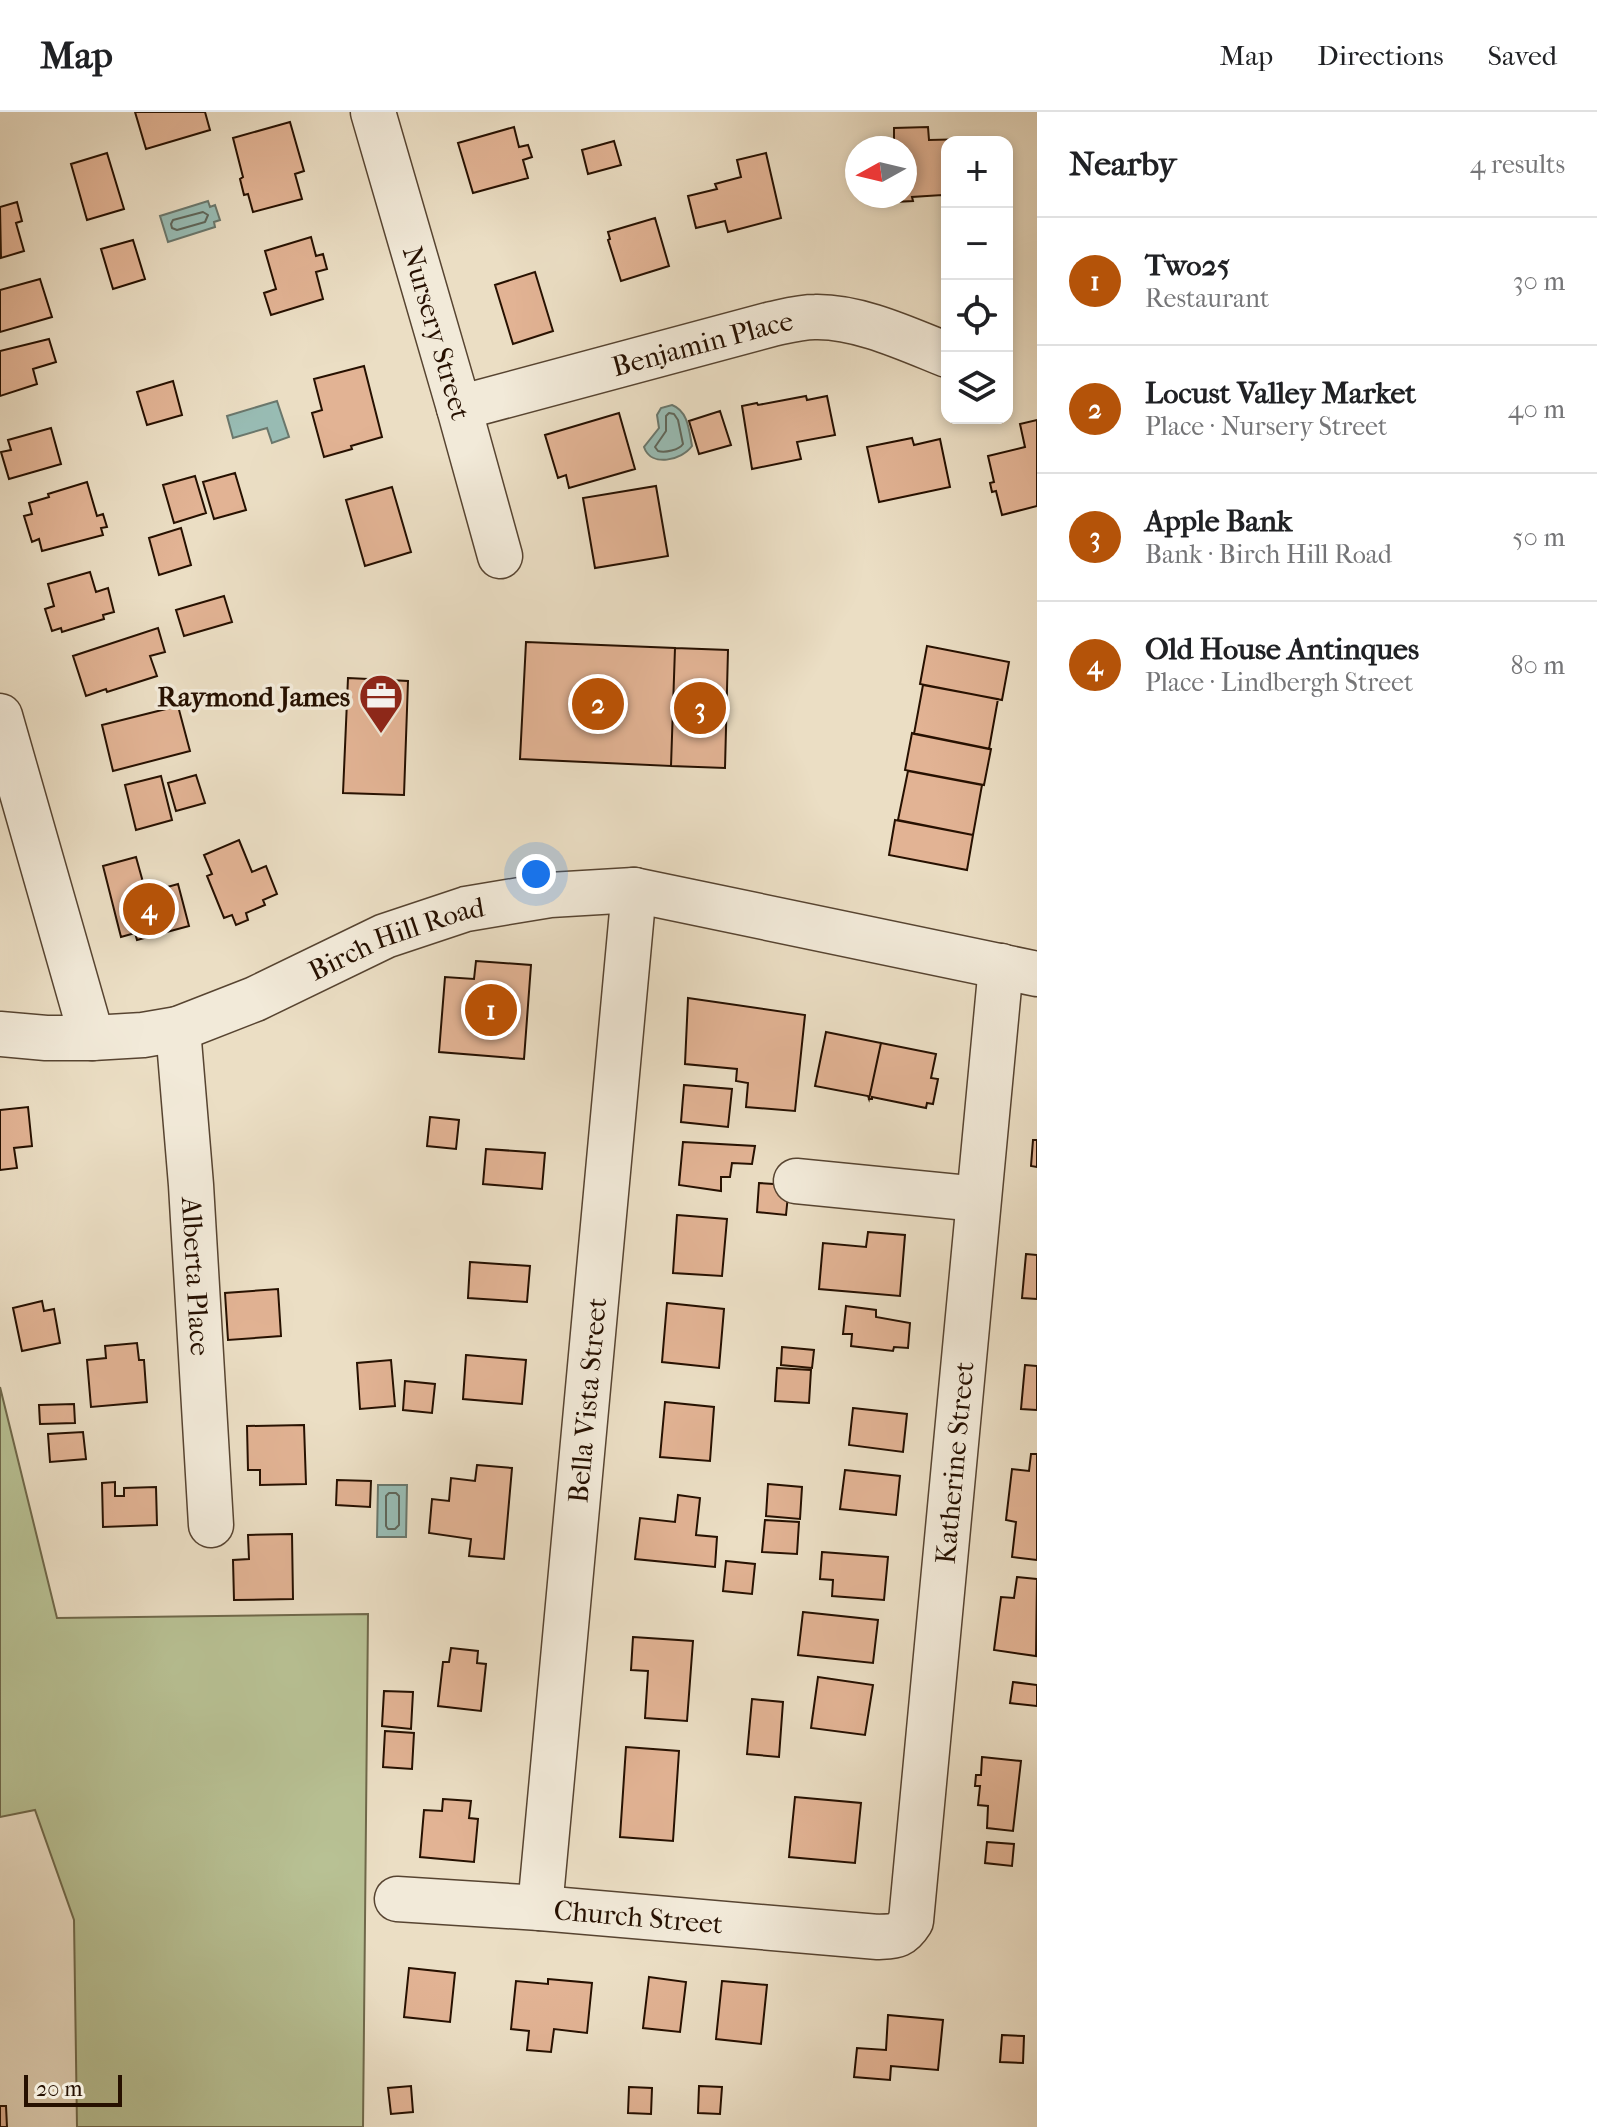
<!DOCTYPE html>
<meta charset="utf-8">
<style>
:root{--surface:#fff;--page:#f2f2f2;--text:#202124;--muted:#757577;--line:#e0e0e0;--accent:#b45309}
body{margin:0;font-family:"IM FELL French Canon",serif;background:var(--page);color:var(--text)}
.controls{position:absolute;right:24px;top:24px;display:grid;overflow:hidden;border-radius:16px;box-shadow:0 4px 12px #0003}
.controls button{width:72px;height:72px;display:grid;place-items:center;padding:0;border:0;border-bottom:2px solid var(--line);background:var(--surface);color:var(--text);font:40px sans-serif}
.compass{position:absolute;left:845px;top:24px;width:72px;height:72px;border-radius:50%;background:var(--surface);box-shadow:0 4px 12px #0003;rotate:262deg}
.scale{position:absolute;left:24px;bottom:20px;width:98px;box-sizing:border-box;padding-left:8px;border:4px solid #261000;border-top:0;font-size:22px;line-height:28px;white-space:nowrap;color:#261000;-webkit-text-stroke:6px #f2ead9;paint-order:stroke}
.you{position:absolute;left:536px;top:762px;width:28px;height:28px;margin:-20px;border:6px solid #fff;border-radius:50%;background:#1a73e8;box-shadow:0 0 0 12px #1a73e833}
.badge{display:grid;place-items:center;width:52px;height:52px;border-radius:50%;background:var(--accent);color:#fff;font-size:26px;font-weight:700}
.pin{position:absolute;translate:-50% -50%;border:4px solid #fff;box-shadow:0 2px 8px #0006}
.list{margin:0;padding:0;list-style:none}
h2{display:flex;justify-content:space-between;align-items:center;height:104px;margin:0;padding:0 32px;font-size:34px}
h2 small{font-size:26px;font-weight:400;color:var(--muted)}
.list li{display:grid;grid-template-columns:52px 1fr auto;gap:24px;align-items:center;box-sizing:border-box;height:128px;padding:0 32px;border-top:2px solid var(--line)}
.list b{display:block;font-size:30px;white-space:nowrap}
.list p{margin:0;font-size:26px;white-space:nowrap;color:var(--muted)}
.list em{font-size:26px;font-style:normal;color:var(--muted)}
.icon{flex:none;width:44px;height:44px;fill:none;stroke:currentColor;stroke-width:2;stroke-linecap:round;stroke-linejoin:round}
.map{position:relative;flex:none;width:1037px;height:2015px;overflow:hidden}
header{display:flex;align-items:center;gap:48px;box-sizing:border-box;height:112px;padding:0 40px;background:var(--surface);border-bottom:2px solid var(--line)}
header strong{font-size:38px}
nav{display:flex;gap:44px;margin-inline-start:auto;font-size:28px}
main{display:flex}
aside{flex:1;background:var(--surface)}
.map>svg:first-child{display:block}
</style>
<header>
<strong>Map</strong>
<nav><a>Map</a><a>Directions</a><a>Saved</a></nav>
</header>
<main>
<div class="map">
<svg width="1037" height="2015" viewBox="0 0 1037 2015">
<rect width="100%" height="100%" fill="#ebdec4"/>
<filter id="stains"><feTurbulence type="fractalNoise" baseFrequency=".0025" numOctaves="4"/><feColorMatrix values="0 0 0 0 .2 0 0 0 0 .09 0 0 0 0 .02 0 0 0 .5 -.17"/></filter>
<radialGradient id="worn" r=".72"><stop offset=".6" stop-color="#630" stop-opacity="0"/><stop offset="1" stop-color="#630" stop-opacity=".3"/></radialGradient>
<path fill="#b8c194" stroke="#6f684a" stroke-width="2" d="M0,1275L57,1506L368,1502L363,2015H77L74,1808L35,1698L0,1705Z"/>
<path fill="#98bcb4" stroke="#6a776c" stroke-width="2" d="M208,89L210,95L215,93L220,108L214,110L215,115L168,130L160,104Z
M277,289L289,325L272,331L267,316L233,326L227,304Z
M672,293C688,299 689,318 692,334C682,348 651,356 644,335L659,316L657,303L661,296Z
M378,1373H407L406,1425H377Z"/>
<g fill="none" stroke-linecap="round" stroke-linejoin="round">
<path stroke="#5f665a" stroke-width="2" d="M203,100L208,103L205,110L177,118L172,116L171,112L173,108Z
M669,301L674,302L678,308L683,332C679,338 665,341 658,339L655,335L666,319V304Z
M389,1381H396L399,1384V1413L395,1417H388L386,1414V1384Z"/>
</g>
<path fill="#e2b394" stroke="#261000" stroke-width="2" d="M135,0H205L210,18L146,37Z
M290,10L304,59L295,62L302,87L253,100L248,82L244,83L240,67L243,65L233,26Z
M514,15L519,35L528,33L532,45L523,48L528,66L473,81L458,31Z
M928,15L929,28L970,27V30H947V86H942V83L912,85L913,89L875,91V84H905V36H872V31L894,30V16Z
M614,29L621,53L588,62L582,38Z
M107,41L124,97L87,108L71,52Z
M766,41L781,106L728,120L725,109L696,116L688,84L717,77L715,72L741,65L737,48Z
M17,90L22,109L16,111L24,139L1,146L0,95Z
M655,106L669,154L621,169L608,128L610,127L608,120Z
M311,125L316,144L323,142L327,157L316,160L323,187L271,203L264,181L276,177L265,139Z
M133,128L145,167L113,177L101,137Z
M535,160L553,219L513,232L495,173Z
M40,167L52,205L0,220V178Z
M49,227L56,250L33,257L37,272L0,284V239Z
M364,254L382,325L351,334L352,337L324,345L312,301L322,298L314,267Z
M173,269L182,303L147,313L137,280Z
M806,284L807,288L827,284L835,323L797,330L801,347L752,357L742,294L757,291L758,293Z
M720,299L731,333L699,342L689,309Z
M619,301L635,357L569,376L566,363L558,366L545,323Z
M1037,308V394L1002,403L996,379L992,380L990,371L994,370L988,344L1025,335L1020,312Z
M51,316L61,352L9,367L1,340L11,338L8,328Z
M912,326L914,333L940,327L950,375L879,390L867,335Z
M235,361L246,398L214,407L203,370Z
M195,364L206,401L174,411L163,373Z
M87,370L97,404L103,402L107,415L101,416L103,423L42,439L39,427L32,430L24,404L32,402L29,391L49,385L48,382Z
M656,374L668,444L595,456L583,386Z
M392,375L411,440L365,454L346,388Z
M181,416L191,453L159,463L149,426Z
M90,460L96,480L108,476L114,500L103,503L104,507L62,520L61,516L52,519L45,497L54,494L48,472Z
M224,484L232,510L184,524L176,498Z
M158,516L165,540L150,544L157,564L107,580L106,577L86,584L73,544Z
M526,530L675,536L671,654L520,647Z
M927,534L1009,550L1002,588L920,572Z
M675,536L728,538L725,656L671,654Z
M348,566L408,569L404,683L343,681Z
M923,573L998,587L989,637L914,622Z
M178,594L190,639L113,659L102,613Z
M912,621L991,637L984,673L905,658Z
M908,659L982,673L973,723L898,708Z
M196,663L205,691L176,699L168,671Z
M161,664L172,708L136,718L125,673Z
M895,708L973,723L967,758L889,743Z
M239,728L252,760L266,754L277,782L263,788L265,793L246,801L248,808L236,813L232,803L224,806L207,764L212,762L204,743Z
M136,745L146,781L178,772L189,814L137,828L135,821L121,825L103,754Z
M476,849L531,853L524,947L439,940L445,865L474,867Z
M688,886L805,903L795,999L746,995L748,971L736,969L737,957L685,952Z
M826,920L881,931L869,987L868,984L815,974Z
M881,931L936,942L931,966L938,967L933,992L927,991L926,996L872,985V987H869Z
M684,973L732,977L728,1015L681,1010Z
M28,995L32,1034L14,1036L17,1056L0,1058V998Z
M430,1005L459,1008L456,1037L427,1034Z
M1033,1028H1037V1055L1031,1054Z
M683,1030L755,1034L752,1052L732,1051L730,1065H721V1079L679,1073Z
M486,1037L545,1041L542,1077L483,1072Z
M759,1071L789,1073L786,1103L757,1100Z
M677,1103L727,1107L722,1164L673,1161Z
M868,1120L905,1123L900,1184L819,1177L823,1131L866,1135Z
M1026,1142L1037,1143V1187L1022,1186Z
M470,1150L530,1154L527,1190L468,1186Z
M278,1177L281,1224L228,1228L225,1181Z
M42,1189L44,1199L54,1197L60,1231L22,1239L13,1196Z
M667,1191L724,1197L719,1256L662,1250Z
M846,1194L876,1198V1205L910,1211L908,1236L894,1235L893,1239L851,1234L852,1222H843Z
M137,1231L139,1248H144L147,1290L91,1295L87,1248L106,1246L105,1234Z
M782,1235L814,1238L812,1256L781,1253Z
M466,1243L526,1248L522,1292L463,1287Z
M391,1248L395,1294L360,1297L357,1251Z
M1025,1253L1037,1254V1298L1021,1297Z
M777,1256L811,1258L809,1291L775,1289Z
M405,1269L435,1272L432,1301L403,1298Z
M665,1290L714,1295L710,1349L660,1345Z
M74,1292L75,1311L40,1312L39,1293Z
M853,1296L907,1302L903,1340L849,1333Z
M304,1313L306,1372L260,1373V1358H248L247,1314Z
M83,1320L86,1347L50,1350L48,1322Z
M1031,1342H1037V1448L1012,1445L1016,1410L1006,1408L1012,1357L1029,1359Z
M477,1353L512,1356L504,1447L469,1444L471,1427L429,1421L432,1387L449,1389L451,1366L475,1369Z
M845,1358L900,1364L896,1403L840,1397Z
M337,1368L371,1369L370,1395L336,1393Z
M115,1370V1384H124V1376L156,1375L157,1413L103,1415L102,1371Z
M768,1372L802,1375L800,1407L766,1404Z
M678,1383L700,1386L696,1423L717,1425L715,1455L635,1447L640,1406L675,1410Z
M765,1408L799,1410L797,1442L762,1440Z
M292,1422L293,1487L234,1488L233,1448L249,1447L248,1423Z
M822,1440L888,1445L884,1488L832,1484L833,1468L820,1467Z
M726,1449L755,1452L752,1482L723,1479Z
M1017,1465L1037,1467L1036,1544L994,1538L1001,1485L1014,1486Z
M803,1500L878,1508L873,1551L798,1543Z
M633,1525L693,1529L687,1609L645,1606L648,1559L631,1558Z
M451,1536L478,1539L477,1551L486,1552L481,1599L438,1594L443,1550H449Z
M818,1565L873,1573L865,1623L811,1616Z
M1013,1570L1037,1573V1594L1010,1591Z
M384,1579L413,1580L411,1617L382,1614Z
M752,1587L783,1590L779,1645L747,1642Z
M385,1619L414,1621L412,1657L383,1655Z
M626,1635L679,1639L673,1729L620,1725Z
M982,1645L1021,1649L1013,1719L987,1716L988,1694L978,1693L980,1674H975L976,1663H981Z
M795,1685L861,1691L855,1751L789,1745Z
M443,1687L471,1689L469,1706L478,1707L474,1750L420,1745L424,1698L442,1699Z
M987,1730L1014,1732L1012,1754L985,1751Z
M409,1856L455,1861L450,1910L404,1905Z
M649,1865L686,1870L680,1920L643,1916Z
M548,1867L592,1871L587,1921L554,1917L551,1940L527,1938L529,1919L511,1917L516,1869L548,1872Z
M722,1869L767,1873L761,1932L716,1927Z
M888,1903L943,1908L938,1958L891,1954L890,1968L854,1965L857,1936L886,1938Z
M1002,1923L1024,1924L1023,1951L1000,1950Z
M411,1974L413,2000L391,2002L388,1976Z
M699,1974L722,1975L720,2002L698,2001Z
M629,1975L652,1976L651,2002L628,2001Z
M0,1994H6L7,2015H0Z"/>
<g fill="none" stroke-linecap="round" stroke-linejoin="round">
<g stroke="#574431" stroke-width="47">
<g id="minor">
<path id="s1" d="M373,0L459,296L500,444"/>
<path id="s2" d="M459,296L772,212C786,209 801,205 815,205C858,204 907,227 947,243"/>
<path d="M0,604L92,926"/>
<path id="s3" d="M178,917L191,1073L211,1413"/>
<path id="s4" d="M0,922L46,926H92L143,923L178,917L255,887L385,824L466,797L550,783L634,778L1037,862"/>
<path d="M796,1069L978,1087"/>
<path id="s5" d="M397,1787L540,1796L878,1825C895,1824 901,1825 911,1809L1001,854"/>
<path id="s6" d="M540,1796L634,778"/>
</g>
</g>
<use href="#minor" stroke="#f2ead9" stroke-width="44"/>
</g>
<defs>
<g id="office-pin" transform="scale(2.3)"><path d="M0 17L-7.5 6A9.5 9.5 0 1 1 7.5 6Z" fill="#8f2418" stroke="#f2ead9"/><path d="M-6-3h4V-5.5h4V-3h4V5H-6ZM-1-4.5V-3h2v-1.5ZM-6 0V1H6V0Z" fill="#fff"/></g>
</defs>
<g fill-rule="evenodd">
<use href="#office-pin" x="381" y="584"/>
</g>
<g text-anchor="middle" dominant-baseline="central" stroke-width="7" stroke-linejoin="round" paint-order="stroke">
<g font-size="28" fill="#261000" stroke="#f2ead9">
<text stroke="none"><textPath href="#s1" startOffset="230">Nursery Street</textPath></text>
<text stroke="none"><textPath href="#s2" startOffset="252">Benjamin Place</textPath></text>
<text stroke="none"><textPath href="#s4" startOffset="416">Birch Hill Road</textPath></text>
<text stroke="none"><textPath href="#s3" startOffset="248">Alberta Place</textPath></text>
<text stroke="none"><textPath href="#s6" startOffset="510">Bella Vista Street</textPath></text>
<text stroke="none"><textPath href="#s5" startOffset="982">Katherine Street</textPath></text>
<text stroke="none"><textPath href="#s5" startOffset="242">Church Street</textPath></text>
</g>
<g font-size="28" font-weight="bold" fill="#261000" stroke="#f2ead9" text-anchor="end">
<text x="350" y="584">Raymond James</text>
</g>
</g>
<rect width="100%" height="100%" filter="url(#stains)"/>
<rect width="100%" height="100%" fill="url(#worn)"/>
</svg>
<div class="controls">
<button>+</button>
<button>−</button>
<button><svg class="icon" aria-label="locate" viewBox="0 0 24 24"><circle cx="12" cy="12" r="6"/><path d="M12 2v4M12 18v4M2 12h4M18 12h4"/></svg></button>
<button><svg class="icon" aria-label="layers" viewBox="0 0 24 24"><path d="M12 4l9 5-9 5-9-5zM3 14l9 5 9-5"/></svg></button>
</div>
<svg class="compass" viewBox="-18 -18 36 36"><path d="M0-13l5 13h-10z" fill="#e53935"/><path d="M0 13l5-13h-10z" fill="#757577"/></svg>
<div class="scale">20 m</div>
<div class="you"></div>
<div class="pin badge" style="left:491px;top:898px">1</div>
<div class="pin badge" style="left:598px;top:592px">2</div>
<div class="pin badge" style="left:700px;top:596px">3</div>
<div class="pin badge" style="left:149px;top:797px">4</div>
</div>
<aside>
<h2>Nearby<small>4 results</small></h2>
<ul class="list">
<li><span class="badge">1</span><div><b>Two25</b><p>Restaurant</p></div><em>30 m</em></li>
<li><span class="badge">2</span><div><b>Locust Valley Market</b><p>Place · Nursery Street</p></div><em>40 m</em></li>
<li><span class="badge">3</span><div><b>Apple Bank</b><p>Bank · Birch Hill Road</p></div><em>50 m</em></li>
<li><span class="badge">4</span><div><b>Old House Antinques</b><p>Place · Lindbergh Street</p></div><em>80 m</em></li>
</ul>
</aside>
</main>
